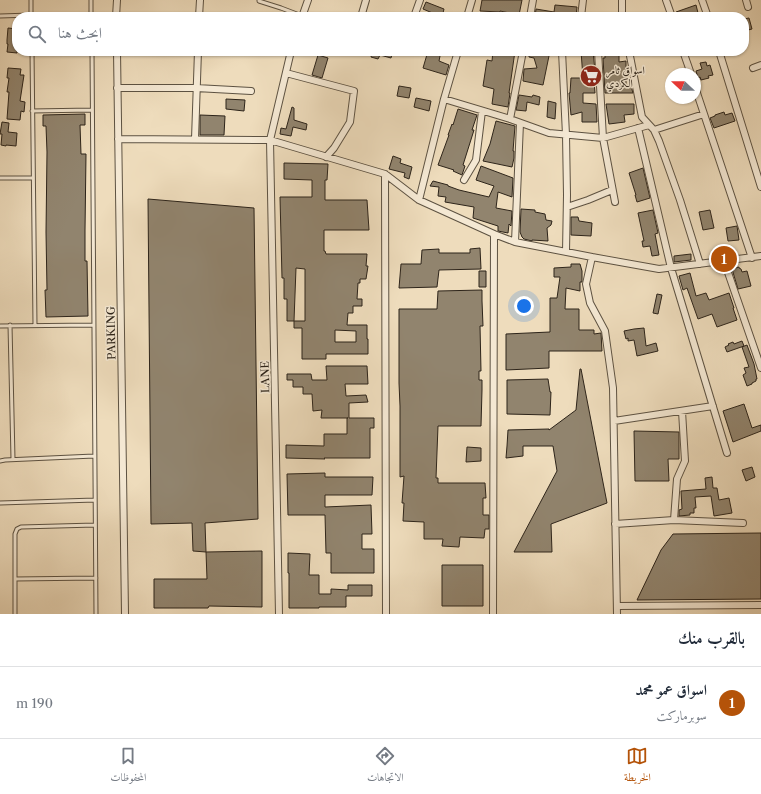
<!DOCTYPE html>
<html lang="ar">
<meta charset="utf-8">
<style>
:root{--surface:#fff;--page:#f2f2f3;--text:#1f2937;--muted:#747a83;--line:#e0e1e3;--accent:#b45309}
body{margin:0;font-family:"Libre Caslon Text",Amiri,serif;background:var(--page);color:var(--text);direction:rtl}
.compass{position:absolute;left:665px;top:68px;width:36px;height:36px;border-radius:50%;background:var(--surface);box-shadow:0 1px 3px #0004;rotate:292deg}
.you{position:absolute;left:524px;top:306px;width:14px;height:14px;margin:-10px;border:3px solid #fff;border-radius:50%;background:#1a73e8;box-shadow:0 0 0 6px #1a73e833}
.badge{display:grid;place-items:center;width:26px;height:26px;border-radius:50%;background:var(--accent);color:#fff;font-size:13px;font-weight:700}
.pin{position:absolute;translate:-50% -50%;border:2px solid #fff;box-shadow:0 1px 4px #0006}
.list{margin:0;padding:0;list-style:none}
h2{display:flex;justify-content:space-between;align-items:center;height:52px;margin:0;padding:0 16px;font-size:17px}
h2 small{font-size:13px;font-weight:400;color:var(--muted)}
.list li{display:grid;grid-template-columns:26px 1fr auto;gap:12px;align-items:center;box-sizing:border-box;height:72px;padding:0 16px;border-top:1px solid var(--line)}
.list b{display:block;font-size:15px;white-space:nowrap}
.list p{margin:0;font-size:13px;white-space:nowrap;color:var(--muted)}
.list em{font-size:13px;font-style:normal;color:var(--muted)}
.icon{flex:none;width:22px;height:22px;fill:none;stroke:currentColor;stroke-width:2;stroke-linecap:round;stroke-linejoin:round}
.map{position:relative;flex:none;width:761px;height:614px;overflow:hidden;direction:ltr}
.search{position:absolute;background:var(--surface);box-shadow:0 1px 3px #0004;left:12px;right:12px;top:12px;height:44px;display:flex;align-items:center;gap:10px;box-sizing:border-box;padding:0 14px;border-radius:16px;color:var(--muted);font-size:15px}
.sheet{height:124px;background:var(--surface)}
nav{display:flex;justify-content:space-around;align-items:center;box-sizing:border-box;height:56px;border-top:1px solid var(--line);background:var(--surface);font-size:11px;color:var(--muted)}
nav a{display:grid;justify-items:center;gap:2px}
nav .on{color:var(--accent)}
.map>svg:first-child{display:block}
</style>
<div class="map">
<svg width="761" height="614" viewBox="0 0 761 614">
<rect width="100%" height="100%" fill="#eedcbc"/>
<filter id="stains"><feTurbulence type="fractalNoise" baseFrequency=".005" numOctaves="4"/><feColorMatrix values="0 0 0 0 .2 0 0 0 0 .09 0 0 0 0 .02 0 0 0 .5 -.17"/></filter>
<radialGradient id="worn" r=".72"><stop offset=".6" stop-color="#630" stop-opacity="0"/><stop offset="1" stop-color="#630" stop-opacity=".3"/></radialGradient>
<path fill="#91846e" stroke="#2d241a" fill-rule="evenodd" d="M482,0H522L519,15L500,11V12L480,11Z
M426,2L444,9L442,17L423,9Z
M555,5L577,7L576,17H535L536,9L554,12Z
M696,5L699,17H678L676,12Z
M749,18L752,29L744,31V19Z
M8,28L17,29V53L7,52L8,44H7V40Z
M372,51H393L391,58L380,55L378,59L371,57L372,53Z
M428,51H441L439,61L449,65L446,75L423,68Z
M493,51H515L509,93H510L508,107L492,104L494,89L483,86L487,60L492,61Z
M529,51H550L543,85L523,81L524,69L537,68L534,58L529,57Z
M581,51H593L595,71H593L595,93H583V103L596,104L597,122H582V112L571,115L569,93H570L571,78H583Z
M605,51H619V62L626,61V85L631,86L633,93H605L603,58H605Z
M318,55L328,58L322,78L312,75Z
M706,62L707,66L710,65L713,75L708,76L709,78L701,80L700,77L698,78L696,71L702,69L700,63Z
M8,68L21,69L20,75H24L20,101L25,102L24,112L21,111L20,120L7,119L9,92H7L9,78H7Z
M399,86L411,88L409,98L397,96Z
M519,95L532,97L533,95L540,97L539,105L527,102L526,111L516,110Z
M416,98L431,101L429,111L414,107Z
M226,99L245,100L244,111L226,109Z
M548,101L556,103L555,119L547,117Z
M606,104H634V114L624,115L625,122L609,124Z
M292,107L294,108V120L307,124L306,130L293,127L291,136L280,134L281,128L286,129Z
M458,109L477,115L472,130H474L463,165L465,166L462,175L453,171L454,170L438,165L449,135H448L452,124L453,125Z
M724,112L725,115L732,113L735,121L714,128L710,118L715,116V115Z
M85,114V125H80L81,154H86L85,230V261H87L88,316L46,317L45,290H47L46,232L47,152L46,126H43V115Z
M200,115L225,116L224,135H200Z
M496,121L515,126L513,151H514V158L512,167L483,161L490,144Z
M2,122L9,123L8,132L17,133L16,146L6,145V146L1,145L2,134H0Z
M393,156L401,159L400,163L412,167L409,179L404,177L405,173L389,169Z
M284,163L328,164L327,180H325V200H367L369,230H324V251H325L326,254H367L366,266H368L366,279H360V283H358L357,299H362V306H353V313H348L347,325H367V339H368V354H326V359H302V328H294V321H287V299H284V278H282L280,197H312V180L284,179ZM296,268L305,269V321H294ZM335,330L356,331V342H335Z
M481,166L513,178L512,197L498,192L496,208L512,211L511,226L509,224L508,233L498,231V226L473,218L474,207L445,202L446,197L438,196L439,187L430,186L433,181L448,185V186L459,190L489,197L494,186L476,180Z
M643,168L650,198L637,202L635,195H636L629,173Z
M148,199L254,208L258,519L205,523L206,552L193,551L192,523L151,524Z
M521,209L535,210V212L545,214L546,220L552,221L551,225L547,228L548,241L532,240V241L524,239L522,237L520,232Z
M653,210L658,233L655,234L659,255L652,256L650,246L643,247L642,241H644L638,213Z
M710,210L714,228L703,230L699,212Z
M571,217H578L579,221L592,223L591,236L571,235Z
M737,226L739,240L728,241L726,228Z
M480,248L481,269L439,270L437,287L399,288L401,264H421L422,250L439,249V253H470V249Z
M691,254V260L674,262V256Z
M571,264H580L582,271V282H580V291L566,288L565,309H579V330H594V334L601,333L602,351H549V368L506,370V334L550,332V298H557L560,277H554V268L571,267Z
M739,267V268L741,269L742,272L747,271L751,286L738,289L732,269Z
M479,271H486V287H479Z
M690,273L696,296L706,293L709,300L729,293L734,308H733L737,320L717,327L712,314L698,319L687,288L683,290L679,276Z
M482,290V301L483,326H480L481,371H479V380H482V390L481,426H438L436,478H438V483H485L486,498H483V515H489V529H485L484,538L460,537L459,547L442,546L443,539H424V522L403,521L404,503H402L404,476L400,477V406L399,383V309H437L438,291Z
M657,294L662,295L658,314L653,313Z
M644,328L646,346L656,343L658,351L637,356L634,340L628,341V338L626,339L624,331L634,329Z
M742,341L744,346L727,352L725,347L729,345L728,344L733,342L734,344Z
M747,345L754,364L757,379H756V381L752,383V384L747,386L743,375L746,373L744,368L749,367L742,347Z
M326,366H367L368,384H345L346,396L366,395L368,402L349,403V418H374V428H370V458H324L325,459L286,458V445L324,446V434H347V418H348H321L322,410L313,411L312,394H303V387H293V380H287V374H311L312,380H327Z
M580,369H581L607,503L551,524L552,552H514L557,471L553,446H523V456L506,458L507,446L508,430L549,429V430L576,410Z
M548,379L550,392H551L550,415L507,414V380Z
M744,404L752,428L761,425V431L733,442L723,411Z
M634,431L679,432V459H668L669,481H635Z
M467,447L481,448V461L466,462Z
M752,467L755,477L746,481L742,470Z
M325,473V477H373L372,495H325V507L371,505L372,534H362V549H374V573H331V553H326L325,515H288L287,474Z
M712,477L713,488H717L719,500L729,498L732,513L714,516L711,496L695,497L696,508H694V513H690V515L679,516V510L682,509L681,491L706,489L705,478Z
M761,533V599L637,600L661,550L673,534Z
M262,551V607L209,606L208,608H154V579H207L206,552Z
M288,553L310,554L309,575H319V594H331V589L348,590V585H372V596H346V607H319V608H289V573H288Z
M442,565H483V606H442Z"/>
<g fill="none" stroke-linecap="round" stroke-linejoin="round">
<g stroke="#5d5242" stroke-width="5">
<path id="lane" d="M31,0V16
M91,0V17
M259,0V1L281,8L302,16
M0,16L31,15
M32,51L35,325
M92,51L96,614
M32,111L92,110
M0,178H33
M10,325L13,459
M0,326L94,325
M0,461L5,460L94,456
M0,503L95,500
M15,579L96,578
M15,614V534L17,529L21,527L95,525"/>
</g>
<g stroke="#5d5242" stroke-width="8">
<path id="street" d="M622,0V17
M666,0L672,17
M702,0L708,17
M746,0L748,7
M415,14L420,0
M116,17L117,0
M199,17L200,0
M302,17L308,0
M361,17L366,0
M467,17L472,0
M530,17L533,0
M581,17L583,0
M117,51L125,614
M562,51L566,135L567,195L566,252
M598,51L603,138L615,202
M629,51L642,117L654,130L659,141L680,200L700,264
M683,51L691,74
M719,51L761,187
M753,68L761,65
M286,73L354,91L350,122L334,148L326,157
M695,87L752,258
M117,88H196L251,91
M444,99L510,119L549,133L603,138L649,125
M510,119L523,51
M638,128L671,268L727,453
M654,130L704,114
M118,139L270,140L385,174L419,200L494,234L515,242L592,257L659,269L761,256
M195,139L198,51
M385,174L386,614
M464,180L476,160L482,111
M419,200L444,99L458,51
M567,207L588,200L612,190
M515,242L520,123
M592,257L586,284L590,303L605,331L613,388L617,614
M724,261L761,368
M614,421L713,406
M674,520L677,479L685,461L682,411
M615,524L674,520L743,523
M617,606L761,605
M279,614L270,140L291,51
M493,614L494,234"/>
</g>
<use href="#lane" stroke="#f4e8d3" stroke-width="3"/>
<use href="#street" stroke="#f4e8d3" stroke-width="6"/>
</g>
<defs>
<g id="supermarket-disc" transform="scale(1.15)"><circle r="9.5" fill="#8f2418" stroke="#f4e8d3"/><path d="M-6-5.5h2.5l.6 2H6L4.5 2H-2.5L-4.4-4H-6ZM-1.5 3.2a1.3 1.3 0 1 0 .1 0ZM3 3.2a1.3 1.3 0 1 0 .1 0Z" fill="#fff"/></g>
</defs>
<g fill-rule="evenodd">
<use href="#supermarket-disc" x="591" y="76"/>
</g>
<g text-anchor="middle" dominant-baseline="central" stroke-width="3" stroke-linejoin="round" paint-order="stroke">
<g font-size="11" fill="#2d241a" stroke="#f4e8d3" text-anchor="start">
<text x="606" y="70">اسواق ثامر<tspan x="606" dy="13">الكردي</tspan></text>
</g>
<g font-size="11" fill="#2d241a" stroke="#f4e8d3">
<text transform="translate(111 333) rotate(-91)">PARKING</text>
<text transform="translate(265 377) rotate(-91)">LANE</text>
</g>
</g>
<rect width="100%" height="100%" filter="url(#stains)"/>
<rect width="100%" height="100%" fill="url(#worn)"/>
</svg>
<svg class="compass" viewBox="-18 -18 36 36"><path d="M0-13l5 13h-10z" fill="#e53935"/><path d="M0 13l5-13h-10z" fill="#747a83"/></svg>
<div class="you"></div>
<div class="pin badge" style="left:724px;top:259px">1</div>
<div class="search"><svg class="icon" aria-label="search" viewBox="0 0 24 24"><circle cx="10" cy="10" r="6"/><path d="M15 15l6 6"/></svg>ابحث هنا</div>
</div>
<section class="sheet">
<h2>بالقرب منك<small></small></h2>
<ul class="list">
<li><span class="badge">1</span><div><b>اسواق عمو محمد</b><p>سوبرماركت</p></div><em>190 m</em></li>
</ul>
</section>
<nav>
<a class="on"><svg class="icon" aria-label="map" viewBox="0 0 24 24"><path d="M3 6l6-2 6 2 6-2v14l-6 2-6-2-6 2zM9 4v14M15 6v14"/></svg>الخريطة</a>
<a><svg class="icon" aria-label="directions" viewBox="0 0 24 24"><path d="M12 3l9 9-9 9-9-9zM9 14v-3h6M13 9l2 2-2 2"/></svg>الاتجاهات</a>
<a><svg class="icon" aria-label="saved" viewBox="0 0 24 24"><path d="M7 4h10v16l-5-4-5 4z"/></svg>المحفوظات</a>
</nav>
